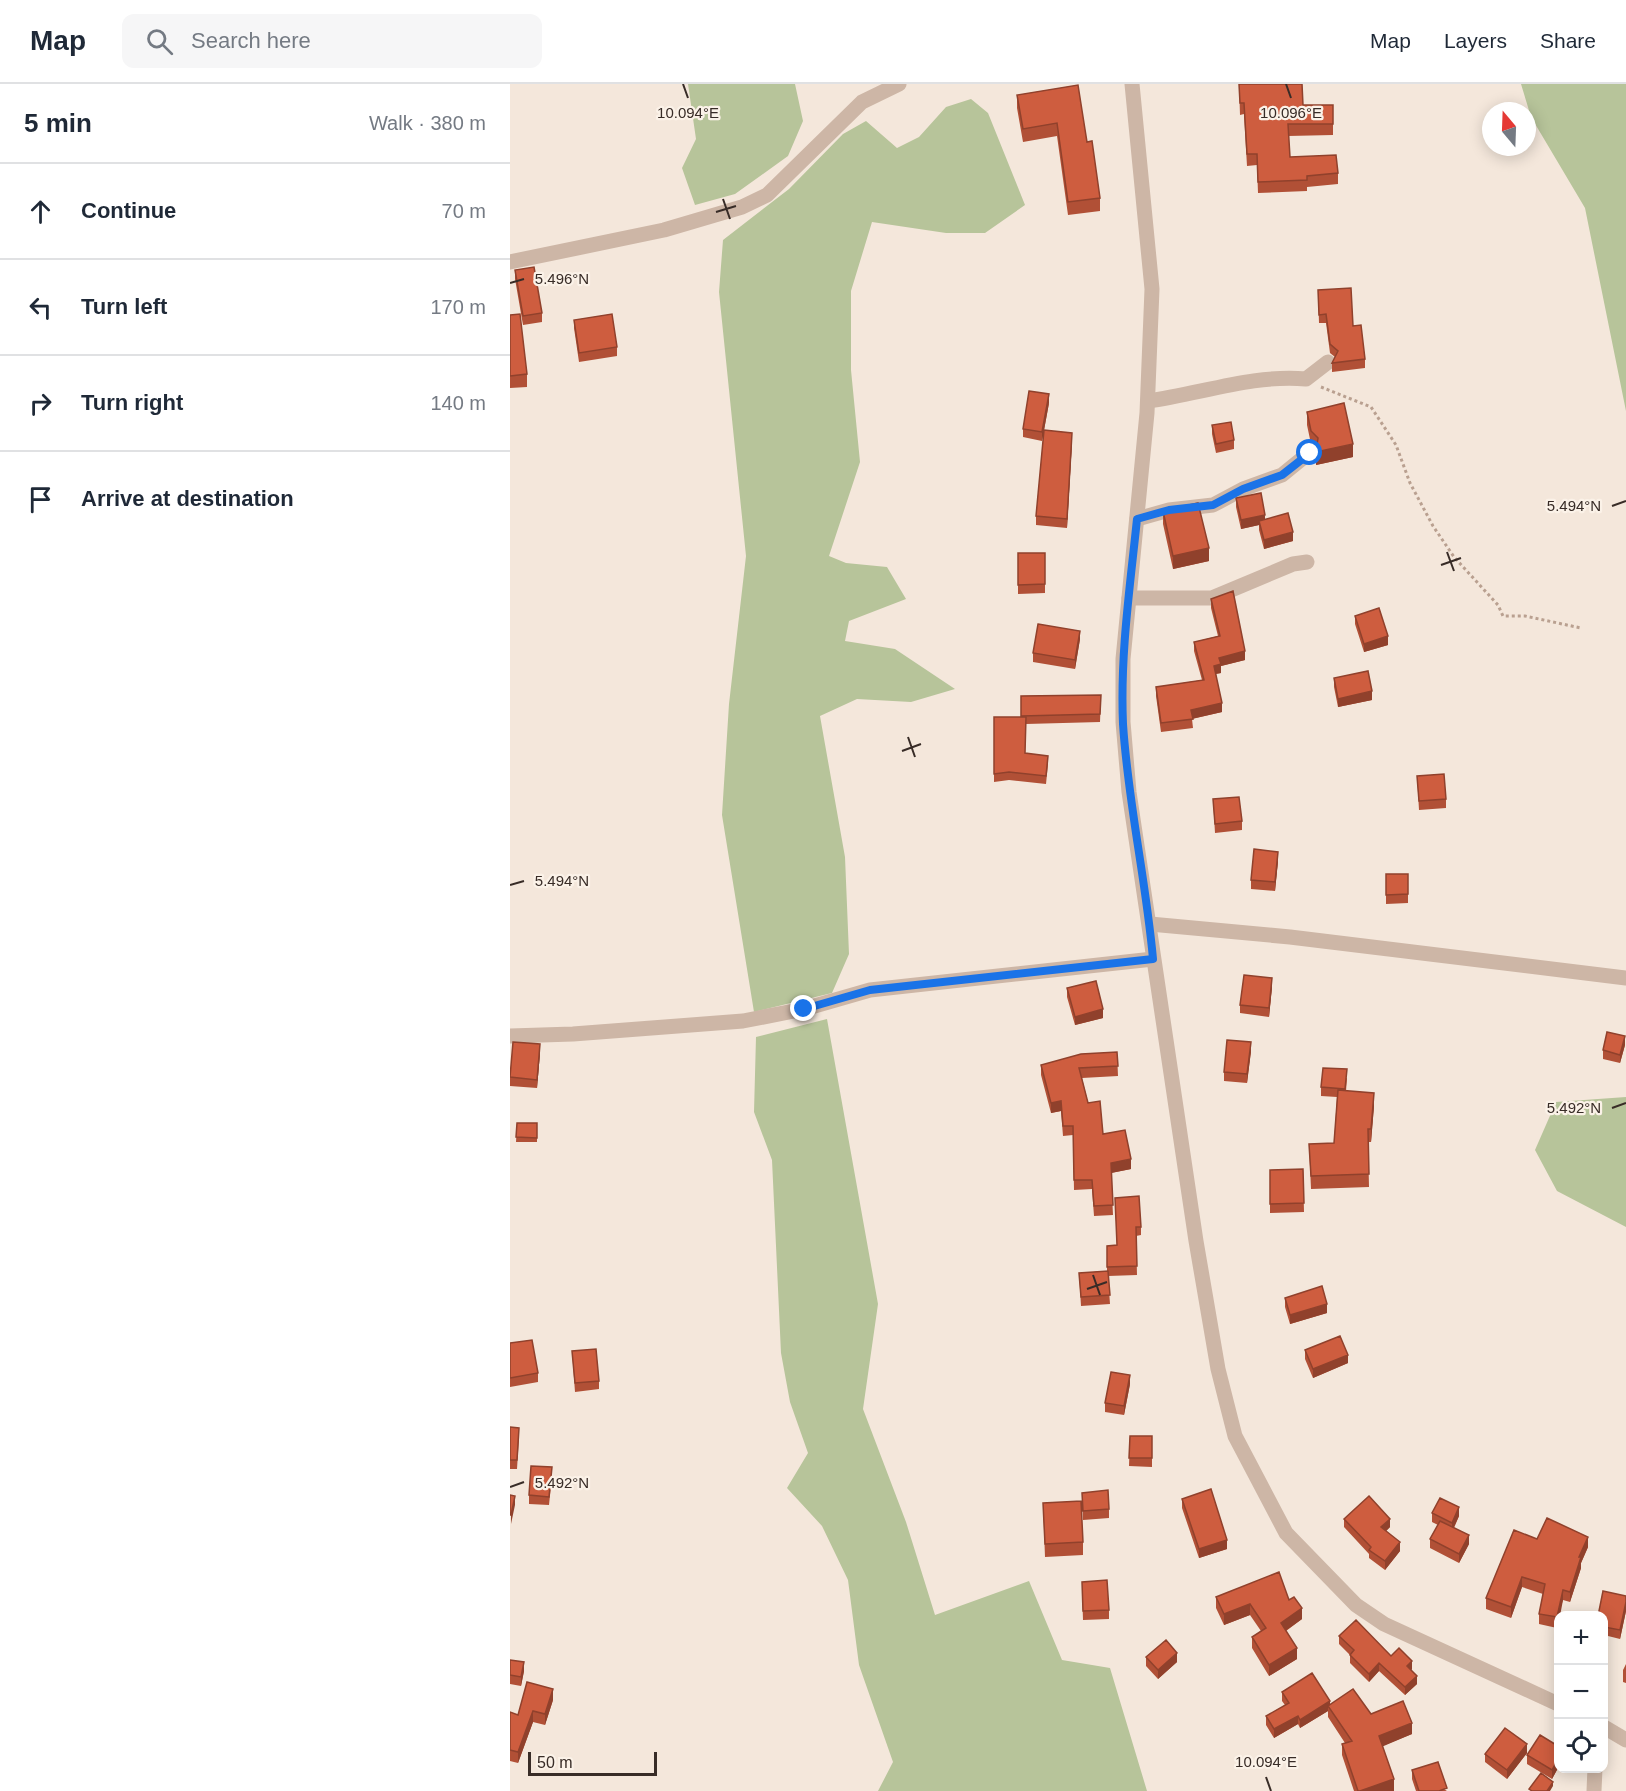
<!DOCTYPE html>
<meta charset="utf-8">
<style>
:root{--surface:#fff;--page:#f6f6f7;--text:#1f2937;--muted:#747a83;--line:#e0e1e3}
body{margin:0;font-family:Arial,sans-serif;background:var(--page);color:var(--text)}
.controls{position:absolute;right:18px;bottom:18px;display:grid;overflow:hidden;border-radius:12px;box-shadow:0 3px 15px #0003}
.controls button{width:54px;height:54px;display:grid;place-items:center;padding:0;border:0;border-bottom:2px solid var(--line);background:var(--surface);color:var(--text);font:30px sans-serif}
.compass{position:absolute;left:972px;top:18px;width:54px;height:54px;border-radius:50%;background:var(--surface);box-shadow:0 3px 15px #0003;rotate:341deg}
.scale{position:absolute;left:18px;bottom:15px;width:129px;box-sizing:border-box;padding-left:6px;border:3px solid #382c27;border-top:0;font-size:16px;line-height:21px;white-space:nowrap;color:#382c27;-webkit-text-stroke:4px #fbf2e8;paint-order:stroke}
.stop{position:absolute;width:18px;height:18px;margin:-14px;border:4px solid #1a73e8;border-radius:50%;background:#fff}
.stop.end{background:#1a73e8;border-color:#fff;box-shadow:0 2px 6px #0008}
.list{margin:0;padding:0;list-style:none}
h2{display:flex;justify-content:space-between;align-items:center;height:78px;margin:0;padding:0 24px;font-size:26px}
h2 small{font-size:20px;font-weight:400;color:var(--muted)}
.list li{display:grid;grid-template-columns:39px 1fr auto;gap:18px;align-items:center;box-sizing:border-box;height:96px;padding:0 24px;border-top:2px solid var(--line)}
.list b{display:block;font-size:22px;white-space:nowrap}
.list em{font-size:20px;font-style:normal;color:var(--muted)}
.icon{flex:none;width:33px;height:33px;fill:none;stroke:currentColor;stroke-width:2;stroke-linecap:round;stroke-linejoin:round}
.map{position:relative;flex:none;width:1116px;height:1707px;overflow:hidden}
header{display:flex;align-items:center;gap:36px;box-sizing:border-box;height:84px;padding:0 30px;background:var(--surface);border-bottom:2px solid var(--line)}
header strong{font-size:28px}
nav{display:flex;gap:33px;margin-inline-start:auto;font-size:21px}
.search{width:420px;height:54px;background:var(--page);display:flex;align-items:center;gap:15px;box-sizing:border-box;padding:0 21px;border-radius:12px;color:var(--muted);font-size:22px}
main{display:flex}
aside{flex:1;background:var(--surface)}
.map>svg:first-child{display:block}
</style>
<header>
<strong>Map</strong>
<div class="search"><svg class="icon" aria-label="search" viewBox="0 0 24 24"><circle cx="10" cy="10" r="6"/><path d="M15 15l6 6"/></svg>Search here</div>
<nav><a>Map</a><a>Layers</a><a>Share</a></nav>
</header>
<main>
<aside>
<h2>5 min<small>Walk · 380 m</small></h2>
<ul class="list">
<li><svg class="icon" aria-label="ahead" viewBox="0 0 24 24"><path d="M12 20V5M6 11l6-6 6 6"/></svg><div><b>Continue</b></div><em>70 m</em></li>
<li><svg class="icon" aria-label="left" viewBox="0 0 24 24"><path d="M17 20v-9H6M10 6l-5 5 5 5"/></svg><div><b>Turn left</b></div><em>170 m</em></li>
<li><svg class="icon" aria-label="right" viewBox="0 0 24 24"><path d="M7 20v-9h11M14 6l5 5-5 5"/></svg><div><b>Turn right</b></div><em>140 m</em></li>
<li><svg class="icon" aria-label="arrive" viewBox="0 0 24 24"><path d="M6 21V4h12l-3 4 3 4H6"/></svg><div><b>Arrive at destination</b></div></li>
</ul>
</aside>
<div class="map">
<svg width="1116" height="1707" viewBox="0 0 1116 1707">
<rect width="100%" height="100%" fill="#f4e7db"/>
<path fill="#b7c49a" d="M178,0H285L293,37L278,72L225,110L185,121L172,84L186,55Z
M1011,0H1116V327L1075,124L1021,33Z
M461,15L478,29L515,121L475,149H436L362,138L341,207V286L350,378L319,472L336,479L377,483L396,515L339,537L335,557L385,565L445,605L401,618L347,615L310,632L335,773L339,870L322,909L244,928L212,731L219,620L236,472L209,208L213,156L279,105L333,50L356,37L387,64L409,53L436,23Z
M317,935L368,1220L353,1325L396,1438L425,1531L519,1497L552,1576L600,1584L637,1707H368L383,1678L349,1581L338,1496L312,1442L277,1404L298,1369L280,1318L271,1269L262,1076L244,1028L246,953Z
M1116,1013V1143L1047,1107L1025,1066L1046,1018Z"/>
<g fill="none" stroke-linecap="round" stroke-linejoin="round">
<path stroke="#b9a090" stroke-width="3" stroke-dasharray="3 3" stroke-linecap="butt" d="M811,303L861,323L886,361L900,399L923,442L944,473L988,521L993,532H1015L1071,544"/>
<path stroke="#cdb6a6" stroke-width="15" d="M0,178L154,146L232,123L257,111L352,18L389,0
M638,317C690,310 744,290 796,295L818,278
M627,435L659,426L703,421L733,405L772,391L799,369
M619,514H702L783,480L797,478
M640,840L780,853L1116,894
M0,952L63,950L233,937L294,925L360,906L643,875
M1084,1707L1085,1684"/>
<path stroke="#cdb6a6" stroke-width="15" d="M622,0L642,205L637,329L613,575V638L619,708L686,1157L708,1285L725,1352L776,1449L846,1521L874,1540L1048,1620
M1094,1643L1116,1656"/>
</g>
<path fill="#b15036" d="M729,0H792L793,21H823V51L778,52L780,73L828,89V100L797,103V107L748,109L747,81L737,82L734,30L730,31Z
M507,11L577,58L590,114V127L558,131L547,52L513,58L507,24Z
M5,186L32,229V238L13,241L5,195Z
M808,206L843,242L855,275V284L822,288V279L825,273L820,269L816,239H809Z
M0,231L17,290V303L0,304Z
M64,236L107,263V272L69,278L64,244Z
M539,319L532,357L513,353V345Z
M797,328L843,373L806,381L807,365L801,360L797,341Z
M702,341L724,356V365L706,369L702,350Z
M562,358L557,444L526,441V432Z
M726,414L755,435L783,457L754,465L749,446V441L731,445L726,423Z
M653,427L699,477L663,485L653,440Z
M508,469H535V509L508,510Z
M701,515L735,576L711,582V589L706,590L712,628L682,635L683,644L651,648L646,612V603L692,596L684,567V558L708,552L701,524Z
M845,532L878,561L854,568L845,540Z
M570,555L565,585L523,578V569Z
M824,594L862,616L828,623L824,603Z
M591,611L590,638L516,640L515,669L538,680L536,700L499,696L484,698V633H511V612Z
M907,692L936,715V724L909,726Z
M703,715L732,737V746L705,749Z
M768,777L765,807L741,805V796Z
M876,790H898V819L876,820Z
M762,903L759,933L730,929V921Z
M557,904L593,934L565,941L557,913Z
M1115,961L1110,979L1093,975V966Z
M741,967L737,999L714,997V988Z
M607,968L608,992L572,994L578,1019L593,1050L621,1085L601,1089L603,1131L584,1132L582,1105L564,1106L563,1051L553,1052L551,1027L541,1029L531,991V981Z
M30,969L27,1004L0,1002V993Z
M837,994L836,1007L864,1022L861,1058H858L859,1103L801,1105L799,1060L824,1059L827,1013L811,1012V1003Z
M7,1039H27V1058H6Z
M793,1085L794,1128L760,1129V1086Z
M605,1114L631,1143V1151L626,1152L627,1191L598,1192L600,1220L571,1222L569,1189L597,1187V1162L607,1161Z
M775,1214L817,1229L780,1240L775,1223Z
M0,1259L28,1289V1298L0,1303Z
M795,1266L838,1279L803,1294L795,1275Z
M62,1267L89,1297V1305L65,1308Z
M620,1300L614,1331L595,1328V1319Z
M0,1343L9,1353L7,1385H0Z
M620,1352H642V1383L619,1382Z
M42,1392L39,1421L19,1420V1411Z
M572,1409L599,1425V1434L573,1436Z
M672,1415L717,1465L689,1474L672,1424Z
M533,1419L573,1458V1471L535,1473Z
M922,1429L949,1432L944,1444L959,1460L949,1479L920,1464V1455L928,1441L922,1438Z
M834,1435L880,1443L876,1447L890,1467L875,1486L859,1474V1470L834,1443Z
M1027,1455L1078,1463L1071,1479V1484L1060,1518L1053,1516L1048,1532L1047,1544L1029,1540V1530L1033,1510L1012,1503L1001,1534L976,1525V1514Z
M572,1506L599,1526V1535L573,1536Z
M1116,1512V1527L1110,1555L1094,1551V1532Z
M706,1513L779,1516L792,1535L776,1547L787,1575L759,1592L742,1564V1553L751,1547L740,1531L714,1541L706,1524Z
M829,1552L881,1572L902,1585L901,1586L907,1600L895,1611L869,1587L859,1598L840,1579V1571L829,1560Z
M636,1573L667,1578L648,1595L636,1582Z
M0,1576L14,1587L11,1602L0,1600Z
M1116,1580V1599L1113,1598V1586Z
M772,1608L861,1630L902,1650L872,1662L884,1707H844L832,1671V1660L835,1659L818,1633V1627L790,1644L788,1640L764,1654L756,1641V1632L775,1621L772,1617Z
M43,1616L35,1641L23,1638L8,1679L0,1677V1628L8,1631Z
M1048,1662V1684L1042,1695L1017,1680V1671Z
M1017,1669L997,1695L975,1678V1670Z
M902,1686L937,1707H906L902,1695Z"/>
<path fill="#90412c" d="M539,310V319L532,357V348Z
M562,349V358L557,444V435Z
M843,360V373L806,381V368Z
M755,431V440L749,437V441L731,445V436Z
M783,448V457L754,465V456Z
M699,464V477L663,485V472Z
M570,547V555L565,585V576Z
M878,552V561L854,568V560Z
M735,567V576L711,582V589L704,590V582L709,574Z
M862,607V616L828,623V615Z
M712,619V628L681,635V626Z
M768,768V777L765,807V798Z
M762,894V903L759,933V924Z
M593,925V934L565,941V933Z
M1115,952V961L1110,979V971Z
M741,958V967L737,999V990Z
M30,960V969L27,1004V996Z
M864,1009V1022L861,1058V1045Z
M551,1017V1027L541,1029V1019Z
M621,1075V1085L601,1089V1079Z
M817,1220V1229L780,1240V1231Z
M838,1271V1279L803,1294V1285Z
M620,1291V1300L614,1331V1322Z
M5,1412V1421L1,1440V1431Z
M949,1423V1432L942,1447V1439Z
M880,1435V1443L871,1452V1443Z
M959,1451V1460L949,1479V1470Z
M1078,1453V1463L1071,1479V1484L1060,1518V1508L1069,1473Z
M717,1456V1465L689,1474V1465Z
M890,1458V1467L875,1486V1477Z
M1012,1493V1503L1001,1534V1523Z
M1053,1506V1516L1050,1532H1048L1047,1544V1533Z
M1116,1518V1527L1110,1555V1546Z
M740,1520V1531L714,1541V1530Z
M792,1524V1535L771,1550V1539Z
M787,1564V1575L759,1592V1581Z
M667,1569V1578L648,1595V1586Z
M902,1577V1585L897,1591V1582Z
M14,1578V1587L11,1602V1593Z
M869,1579V1587L859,1598V1590Z
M907,1592V1600L895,1611V1603Z
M43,1605V1616L35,1641V1630Z
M820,1617V1625L818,1622V1627L790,1644V1636Z
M23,1627V1638L8,1679V1668Z
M788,1632V1640L764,1654V1645Z
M902,1639V1650L869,1664V1652Z
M1017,1660V1669L997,1695V1686Z
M1048,1675V1684L1042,1695V1686Z
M884,1695V1707H850Z
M1043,1698V1702L1040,1707H1037Z"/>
<path fill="#ce5d3f" stroke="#90412c" stroke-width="1.5" d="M729,0H792L793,21H823V40H778L780,73L826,71L828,89L797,92V96L748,98L747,70H737L734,19H730Z
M568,1L577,58L582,57L590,114L558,118L547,39L513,45L507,11Z
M24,183L32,229L13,232L5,186Z
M841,204L843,242L851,241L855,275L822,279L828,267L820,260L816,230L809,231L808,206Z
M10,230L17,290L0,292V231Z
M102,230L107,263L69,269L64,236Z
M519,307L539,310L532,348L513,345Z
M834,319L843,360L806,368L808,354L801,347L797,328Z
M721,338L724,356L706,360L702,341Z
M534,346L562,349L557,435L526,432Z
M751,409L755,431L731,436L726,414Z
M688,419L699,464L663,472L653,427Z
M778,429L783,448L754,456L749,437Z
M508,469H535V500L508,501Z
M723,507L735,567L709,574L711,580L704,582L712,619L681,626L683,635L651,639L646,603L694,596L684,558L710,552L701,515Z
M869,524L878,552L854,560L845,532Z
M528,540L570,547L565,576L523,569Z
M858,587L862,607L828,615L824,594Z
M591,611L590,630L511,632V612Z
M484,633H516L515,669L538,672L536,692L499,688L484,690Z
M934,690L936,715L909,717L907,692Z
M729,713L732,737L705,740L703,715Z
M744,765L768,768L765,798L741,796Z
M876,790H898V810L876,811Z
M734,891L762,894L759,924L730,921Z
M586,897L593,925L565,933L557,904Z
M1097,948L1115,952L1110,971L1093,966Z
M717,956L741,958L737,990L714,988Z
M3,958L30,960L27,996L0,993Z
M607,968L608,982L569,984L578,1019L590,1017L593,1050L615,1046L621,1075L601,1079L603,1121L584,1122L582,1096H564L563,1042H553L551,1017L541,1019L531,981L571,970Z
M813,984L837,985L835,1005L811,1003Z
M828,1006L864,1009L861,1045H858L859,1090L801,1092L799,1060L824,1059Z
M7,1039H27V1054L6,1053Z
M793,1085L794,1119L760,1120V1086Z
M629,1112L631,1143H626L627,1182L597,1183V1162L607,1161L605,1114Z
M598,1187L600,1211L571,1213L569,1189Z
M812,1202L817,1220L780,1231L775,1214Z
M830,1252L838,1271L803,1285L795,1266Z
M22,1256L28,1289L0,1294V1259Z
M86,1265L89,1297L65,1299L62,1267Z
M601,1288L620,1291L614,1322L595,1319Z
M0,1343L9,1344L7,1376H0Z
M620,1352H642V1374H619Z
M21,1382L42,1383L39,1413L19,1411Z
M701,1405L717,1456L689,1465L672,1415Z
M598,1406L599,1425L573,1427L572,1409Z
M0,1411L5,1412L1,1431H0Z
M859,1412L880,1435L871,1443L890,1458L875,1477L859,1466L861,1463L834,1435Z
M930,1414L949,1423L942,1439L922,1429Z
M571,1417L573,1458L535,1460L533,1419Z
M1037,1434L1078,1453L1069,1473H1071L1060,1508L1053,1506L1047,1533L1029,1530L1035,1500L1012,1493L1001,1523L976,1514L1004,1446L1027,1455Z
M930,1437L959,1451L949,1470L920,1455Z
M769,1488L779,1516L784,1513L792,1524L771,1539L787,1564L759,1581L742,1553L756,1544L740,1520L714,1530L706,1513Z
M597,1496L599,1526L573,1527L572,1498Z
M1093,1507L1116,1512V1518L1110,1546L1094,1543V1532H1088Z
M846,1536L881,1572L889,1564L902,1577L897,1582L907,1592L895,1603L869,1579L859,1590L840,1571L844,1566L829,1552Z
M656,1556L667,1569L648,1586L636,1573Z
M0,1576L14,1578L11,1593L0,1591Z
M802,1589L820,1617L790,1636L788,1632L764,1645L756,1632L779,1619L772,1608Z
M17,1598L43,1605L35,1630L23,1627L8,1668L0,1666V1628L8,1631Z
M843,1605L861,1630L893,1617L902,1639L869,1652L884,1695L850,1707H848L832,1660L842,1657L818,1622Z
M995,1644L1017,1660L997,1686L975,1670Z
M1030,1651L1048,1662V1675L1042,1686L1017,1671Z
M928,1678L937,1704L929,1707H909L902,1686Z
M1031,1689L1043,1698L1037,1707H1022L1019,1705Z"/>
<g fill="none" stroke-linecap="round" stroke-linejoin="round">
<path stroke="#1a73e8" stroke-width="8" d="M294,925L360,906L643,875C636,796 618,719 613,640C610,571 620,503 627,435L659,426L703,421L733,405L772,391L800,369"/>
</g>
<path fill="none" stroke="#382c27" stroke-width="2" d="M173,0L178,14M776,0L781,14M213,115L220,135M206,128L226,122M0,199L14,195M1102,422L1116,417M937,468L944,487M931,481L951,474M398,653L405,673M392,667L411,660M0,801L14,797M1102,1024L1116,1019M583,1191L590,1211M577,1205L597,1198M0,1403L14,1398M756,1693L761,1707"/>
<g font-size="15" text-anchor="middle" fill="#382c27" stroke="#fbf2e8" stroke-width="4.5" stroke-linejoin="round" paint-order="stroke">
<text x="178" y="34">10.094°E</text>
<text x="781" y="34">10.096°E</text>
<text x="52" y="200">5.496°N</text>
<text x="1064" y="427">5.494°N</text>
<text x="52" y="802">5.494°N</text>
<text x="1064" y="1029">5.492°N</text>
<text x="52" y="1404">5.492°N</text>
<text x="756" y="1683">10.094°E</text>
</g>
</svg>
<div class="controls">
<button>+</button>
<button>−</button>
<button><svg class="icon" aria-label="locate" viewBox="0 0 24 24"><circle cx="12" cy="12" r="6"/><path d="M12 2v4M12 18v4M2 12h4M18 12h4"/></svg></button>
</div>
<svg class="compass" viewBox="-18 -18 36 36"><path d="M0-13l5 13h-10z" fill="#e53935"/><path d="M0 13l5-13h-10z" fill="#747a83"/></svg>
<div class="scale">50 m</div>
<div class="stop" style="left:800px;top:369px"></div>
<div class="stop end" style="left:294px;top:925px"></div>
</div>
</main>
